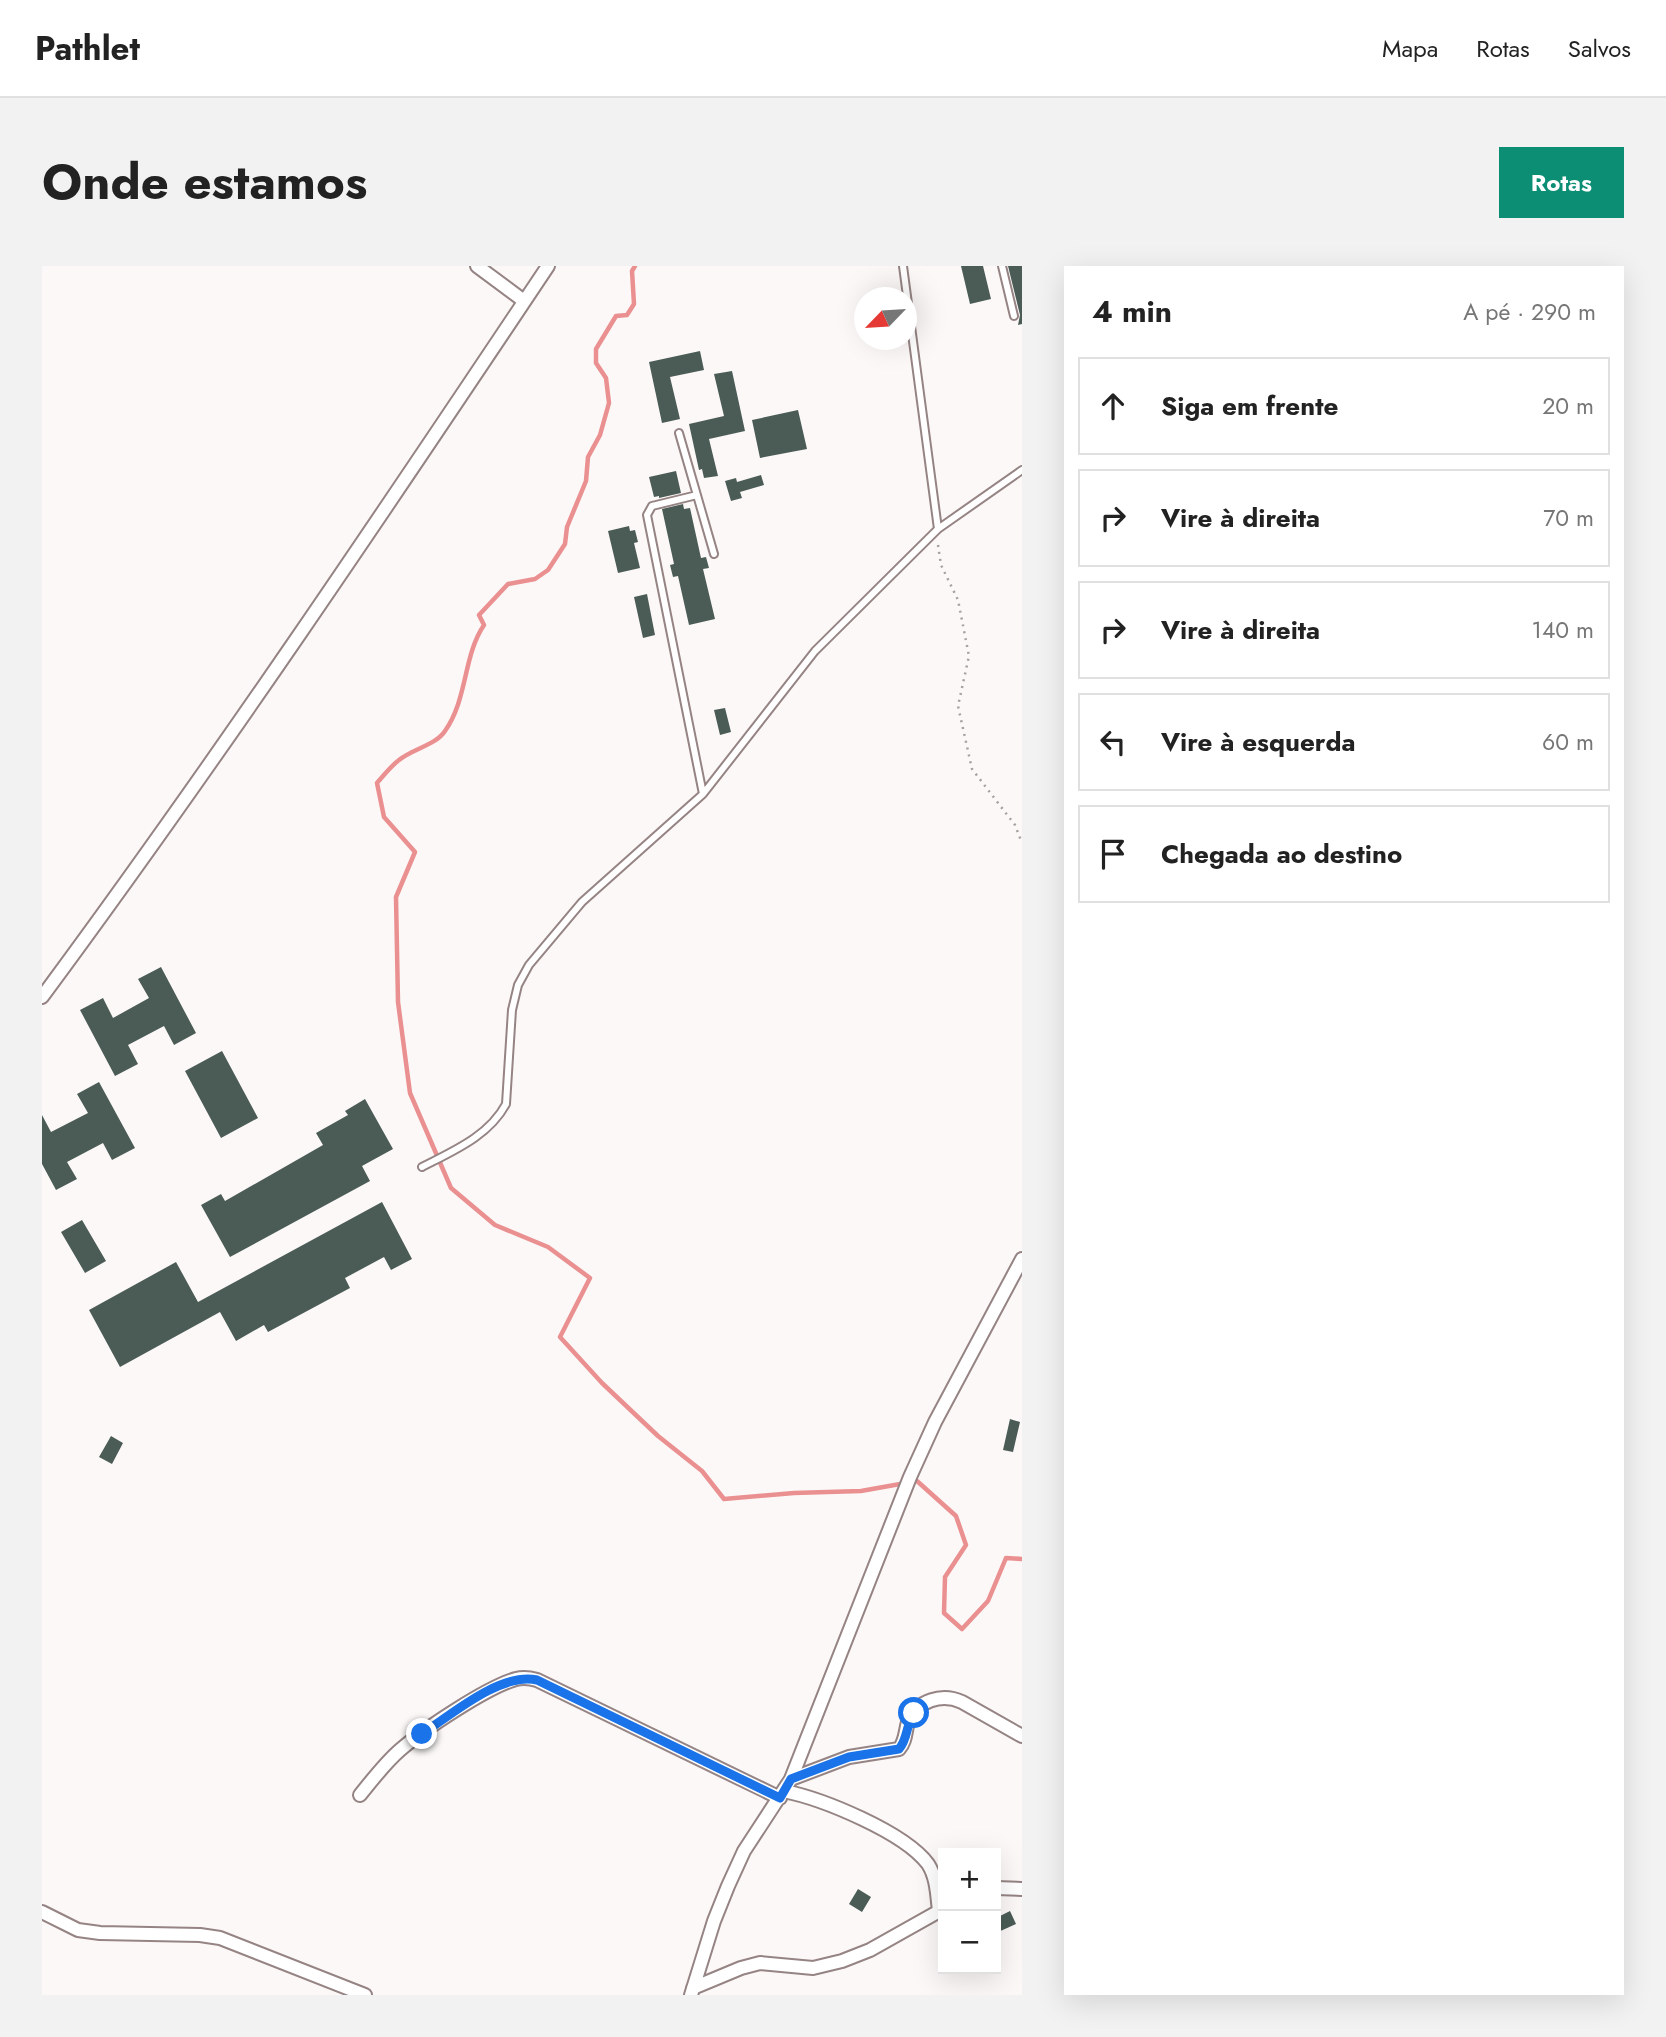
<!DOCTYPE html>
<html lang="pt">
<meta charset="utf-8">
<style>
:root{--surface:#fff;--page:#f2f2f2;--text:#222;--muted:#767676;--line:#e0e0e0;--accent:#0b8e74}
body{margin:0;font-family:Jost,sans-serif;background:var(--page);color:var(--text)}
.controls{position:absolute;right:21px;bottom:21px;display:grid;overflow:hidden;border-radius:0px;box-shadow:0 7px 28px #0002}
.controls button{width:63px;height:63px;display:grid;place-items:center;padding:0;border:0;border-bottom:2px solid var(--line);background:var(--surface);color:var(--text);font:35px sans-serif}
.compass{position:absolute;left:812px;top:21px;width:63px;height:63px;border-radius:50%;background:var(--surface);box-shadow:0 7px 28px #0002;rotate:245deg}
.stop{position:absolute;width:21px;height:21px;margin:-16px;border:5px solid #1a73e8;border-radius:50%;background:#fff}
.stop.end{background:#1a73e8;border-color:#fff;box-shadow:0 2px 7px #0008}
.list{margin:0;padding:0;list-style:none}
h2{display:flex;justify-content:space-between;align-items:center;height:91px;margin:0;padding:0 28px;font-size:30px}
h2 small{font-size:23px;font-weight:400;color:var(--muted)}
.list li{display:grid;grid-template-columns:46px 1fr auto;gap:21px;align-items:center;box-sizing:border-box;height:98px;margin:0 14px 14px;padding:0 14px;border:2px solid var(--line);border-radius:0px}
.list b{display:block;font-size:26px;white-space:nowrap}
.list em{font-size:23px;font-style:normal;color:var(--muted)}
.icon{flex:none;width:38px;height:38px;fill:none;stroke:currentColor;stroke-width:2;stroke-linecap:round;stroke-linejoin:round}
.map{position:relative;flex:none;width:980px;height:1729px;overflow:hidden;border-radius:0px}
header{display:flex;align-items:center;gap:42px;box-sizing:border-box;height:98px;padding:0 35px;background:var(--surface);border-bottom:2px solid var(--line)}
header strong{font-size:33px}
nav{display:flex;gap:38px;margin-inline-start:auto;font-size:24px}
.intro{display:flex;align-items:center;justify-content:space-between;box-sizing:border-box;height:168px;padding:0 42px}
h1{margin:0;font-size:49px}
.button{padding:18px 32px;border-radius:0px;background:var(--accent);color:#fff;font-size:24px;font-weight:700}
main{display:flex;gap:42px;padding:0 42px}
aside{flex:1;background:var(--surface);border-radius:0px;box-shadow:0 7px 28px #0002}
.map>svg:first-child{display:block}
</style>
<header>
<strong>Pathlet</strong>
<nav><a>Mapa</a><a>Rotas</a><a>Salvos</a></nav>
</header>
<div class="intro"><h1>Onde estamos</h1><a class="button">Rotas</a></div>
<main>
<div class="map">
<svg width="980" height="1729" viewBox="0 0 980 1729">
<rect width="100%" height="100%" fill="#fcf8f8"/>
<g fill="none" stroke-linecap="round" stroke-linejoin="round">
<path stroke="#ea9091" stroke-width="4.5" d="M593,0L590,5L592,38L585,49L574,50L554,83V97L564,112L567,137L558,169L546,191L544,215L525,261L523,278L506,304L493,313L466,318L437,349L442,359C421,390 426,432 403,465C394,479 370,483 357,494C349,500 342,509 335,517L342,551L373,586L354,631L356,736L368,827L409,922L453,959L506,981L548,1012L518,1071L560,1117L616,1170L660,1205L682,1233L752,1227L819,1225L875,1215L914,1250L924,1279L903,1311L902,1347L920,1363L946,1335L964,1292L980,1293"/>
</g>
<path fill="#4b5c56" d="M919,0H941L949,33L928,38Z
M966,0H980V58L976,59L978,49Z
M658,85L662,104L628,111L638,153L620,157L607,96Z
M690,105L703,165L667,173L676,210L662,212L660,203L657,204L647,158L682,150L672,108Z
M756,144L765,183L718,192L710,154Z
M634,205L639,227L617,232V230L612,231L607,211Z
M719,209L722,219L698,226L700,232L689,235L683,215L694,212L695,216Z
M641,238L642,243L648,242L659,292L664,291L667,302L661,303L673,353L647,359L636,310L631,311L628,299L632,298L620,243Z
M587,260L588,265L593,264L596,276L592,277L598,302L576,307L566,265Z
M605,328L613,369L601,372L592,331Z
M683,442L689,466L678,469L672,444Z
M119,701L154,767L132,779L122,760L86,779L96,798L73,810L38,744L61,732L71,752L107,732L96,713Z
M180,785L216,852L179,872L143,805Z
M57,816L93,882L70,894L61,877L25,896L35,913L14,924L0,898V849L9,866L46,847L35,828Z
M323,833L351,883L320,900L328,915L188,991L159,939L179,928L183,935L281,879L274,867L306,849L303,845Z
M340,936L370,993L349,1004L342,991L303,1012L308,1022L226,1066L222,1059L194,1075L178,1046L78,1101L47,1044L134,996L156,1036Z
M40,954L64,995L43,1007L19,966Z
M968,1153L978,1156L971,1186L961,1184Z
M69,1170L81,1177L70,1198L57,1191Z
M816,1623L829,1631L820,1646L807,1638Z
M968,1645L974,1658L954,1667V1652Z"/>
<g fill="none" stroke-linecap="round" stroke-linejoin="round">
<g stroke="#968484" stroke-width="10">
<path id="service" d="M861,0L896,263
M960,0L972,50
M637,167L672,288
M655,229L610,240L605,249L661,528
M380,901C411,885 447,870 464,838L470,744L476,719L487,699L540,636L661,528L773,385L896,263L980,204"/>
</g>
<g stroke="#968484" stroke-width="16">
<path id="minor" d="M435,0L482,35
M0,731C176,493 341,247 506,0
M749,1513L807,1491L857,1483C864,1475 863,1466 866,1456C875,1434 900,1427 920,1436L980,1470
M742,1525C781,1533 862,1566 886,1598C895,1612 895,1629 897,1645
M318,1529C331,1513 343,1497 358,1484C381,1464 445,1421 474,1413C482,1411 488,1412 495,1414L738,1532
M954,1622L980,1623
M0,1646L36,1664L58,1667L158,1669L178,1672L323,1729
M651,1722L699,1702L718,1697L771,1702L800,1695L828,1684L901,1643
M649,1729L672,1655L686,1620L702,1585L749,1513L868,1211L893,1156L980,993"/>
</g>
<path stroke="#a6a1a1" stroke-width="2.5" stroke-dasharray="2 5" stroke-linecap="butt" d="M896,279L899,299L916,334L927,390L916,440L930,503L973,559L980,577"/>
<use href="#service" stroke="#fff" stroke-width="6"/>
<use href="#minor" stroke="#fff" stroke-width="12"/>
</g>
<g fill="none" stroke-linecap="round" stroke-linejoin="round">
<path stroke="#1a73e8" stroke-width="9" d="M380,1468C410,1448 459,1406 495,1414L738,1532L749,1513L807,1491L857,1483C866,1473 864,1458 872,1447"/>
</g>
</svg>
<div class="controls">
<button>+</button>
<button>−</button>
</div>
<svg class="compass" viewBox="-18 -18 36 36"><path d="M0-13l5 13h-10z" fill="#e53935"/><path d="M0 13l5-13h-10z" fill="#767676"/></svg>
<div class="stop" style="left:872px;top:1447px"></div>
<div class="stop end" style="left:380px;top:1468px"></div>
</div>
<aside>
<h2>4 min<small>A pé · 290 m</small></h2>
<ul class="list">
<li><svg class="icon" aria-label="ahead" viewBox="0 0 24 24"><path d="M12 20V5M6 11l6-6 6 6"/></svg><div><b>Siga em frente</b></div><em>20 m</em></li>
<li><svg class="icon" aria-label="right" viewBox="0 0 24 24"><path d="M7 20v-9h11M14 6l5 5-5 5"/></svg><div><b>Vire à direita</b></div><em>70 m</em></li>
<li><svg class="icon" aria-label="right" viewBox="0 0 24 24"><path d="M7 20v-9h11M14 6l5 5-5 5"/></svg><div><b>Vire à direita</b></div><em>140 m</em></li>
<li><svg class="icon" aria-label="left" viewBox="0 0 24 24"><path d="M17 20v-9H6M10 6l-5 5 5 5"/></svg><div><b>Vire à esquerda</b></div><em>60 m</em></li>
<li><svg class="icon" aria-label="arrive" viewBox="0 0 24 24"><path d="M6 21V4h12l-3 4 3 4H6"/></svg><div><b>Chegada ao destino</b></div></li>
</ul>
</aside>
</main>
